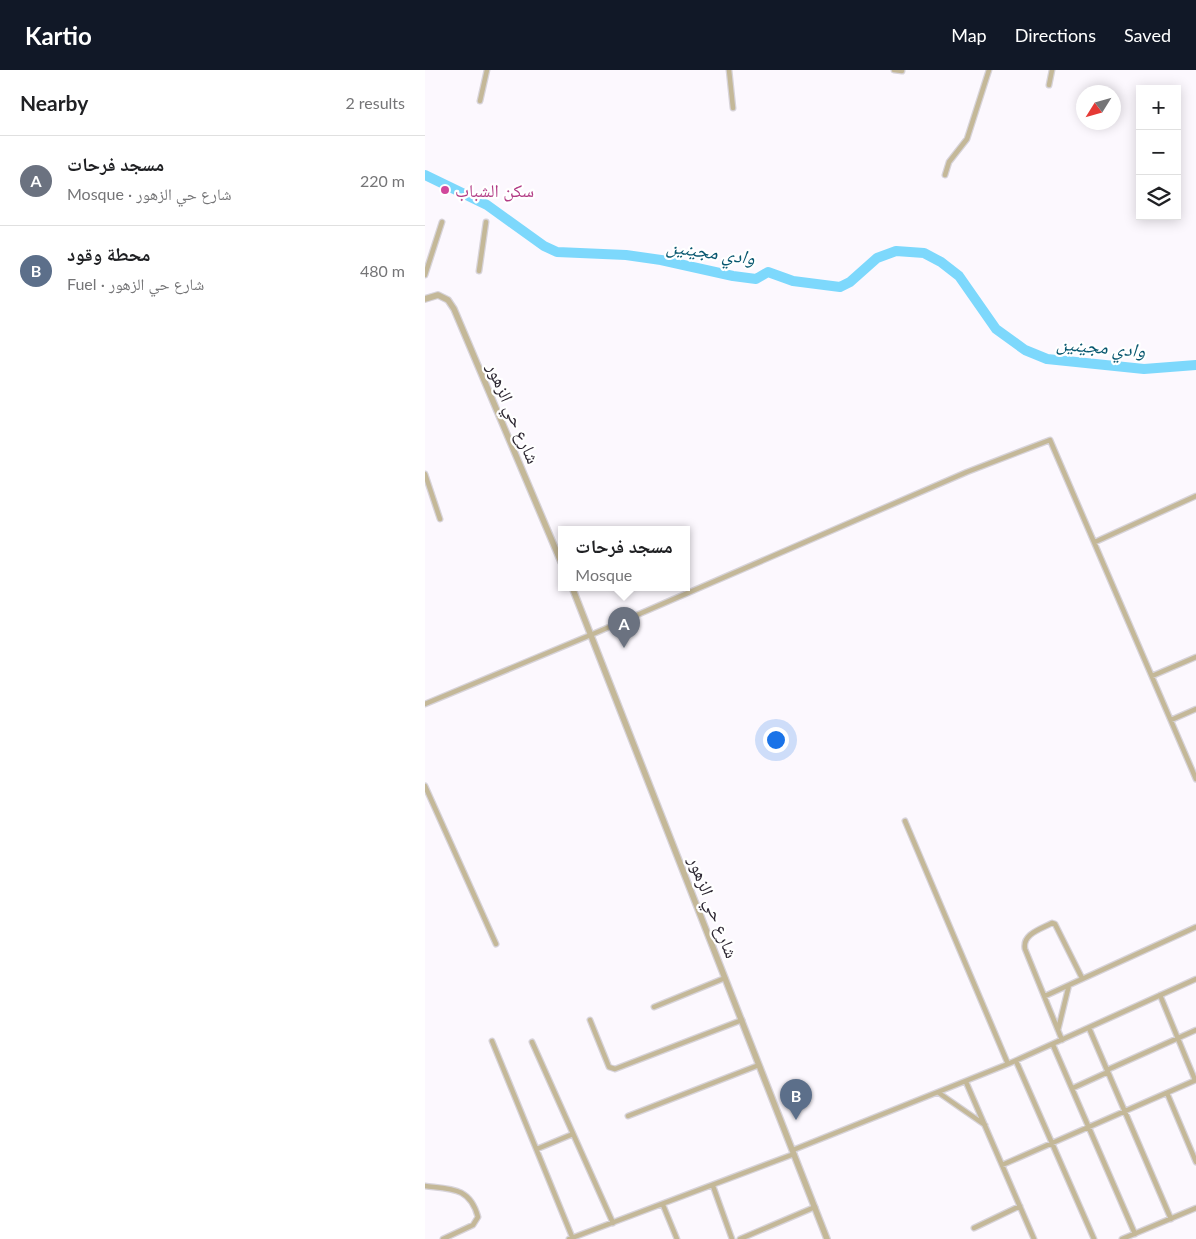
<!DOCTYPE html>
<meta charset="utf-8">
<style>
:root{--surface:#fff;--page:#f2f2f2;--text:#202124;--muted:#757577;--line:#e0e0e0;--accent:#111827}
body{margin:0;font-family:Lato,"Noto Naskh Arabic",sans-serif;background:var(--page);color:var(--text)}
.controls{position:absolute;right:15px;top:15px;display:grid;overflow:hidden;border-radius:0px;box-shadow:0 2px 12px #0003}
.controls button{width:45px;height:45px;display:grid;place-items:center;padding:0;border:0;border-bottom:1px solid var(--line);background:var(--surface);color:var(--text);font:25px sans-serif}
.compass{position:absolute;left:651px;top:15px;width:45px;height:45px;border-radius:50%;background:var(--surface);box-shadow:0 2px 12px #0003;rotate:233deg}
.you{position:absolute;left:350px;top:669px;width:18px;height:18px;margin:-12px;border:4px solid #fff;border-radius:50%;background:#1a73e8;box-shadow:0 0 0 8px #1a73e833}
.badge{display:grid;place-items:center;width:32px;height:32px;border-radius:50%;background:var(--accent);color:#fff;font-size:16px;font-weight:700}
.pin{position:absolute;translate:-50% -41px;filter:drop-shadow(0 1px 2px #0008)}
.pin::after{content:'';position:absolute;top:26px;width:18px;height:15px;background:inherit;clip-path:polygon(0 0,100% 0,50% 100%)}
.popup{position:absolute;left:133px;top:456px;width:132px;height:65px;box-sizing:border-box;display:grid;place-content:center;border-radius:0px;background:var(--surface);filter:drop-shadow(0 1px 4px #0005);font-size:16px;white-space:nowrap;color:var(--muted)}
.popup b{font-size:19px;color:var(--text)}
.popup::after{content:'';position:absolute;left:50%;top:100%;margin-left:-10px;border:10px solid transparent;border-top-color:var(--surface)}
.list{margin:0;padding:0;list-style:none}
h2{display:flex;justify-content:space-between;align-items:center;height:65px;margin:0;padding:0 20px;font-size:21px}
h2 small{font-size:16px;font-weight:400;color:var(--muted)}
.list li{display:grid;grid-template-columns:32px 1fr auto;gap:15px;align-items:center;box-sizing:border-box;height:90px;padding:0 20px;border-top:1px solid var(--line)}
.list b{display:block;font-size:19px;white-space:nowrap}
.list p{margin:0;font-size:16px;white-space:nowrap;color:var(--muted)}
.list em{font-size:16px;font-style:normal;color:var(--muted)}
.icon{flex:none;width:28px;height:28px;fill:none;stroke:currentColor;stroke-width:2;stroke-linecap:round;stroke-linejoin:round}
.map{position:relative;flex:none;width:771px;height:1169px;overflow:hidden}
header{display:flex;align-items:center;gap:30px;box-sizing:border-box;height:70px;padding:0 25px;background:var(--accent);color:#fff}
header strong{font-size:24px}
nav{display:flex;gap:28px;margin-inline-start:auto;font-size:18px}
main{display:flex}
aside{flex:1;background:var(--surface)}
.map>svg:first-child{display:block}
</style>
<header>
<strong>Kartio</strong>
<nav><a>Map</a><a>Directions</a><a>Saved</a></nav>
</header>
<main>
<aside>
<h2>Nearby<small>2 results</small></h2>
<ul class="list">
<li><span class="badge" style="background:#6b7280">A</span><div><b>مسجد فرحات</b><p>Mosque · شارع حي الزهور</p></div><em>220 m</em></li>
<li><span class="badge" style="background:#5c6f8a">B</span><div><b>محطة وقود</b><p>Fuel · شارع حي الزهور</p></div><em>480 m</em></li>
</ul>
</aside>
<div class="map">
<svg width="771" height="1169" viewBox="0 0 771 1169">
<rect width="100%" height="100%" fill="#fcf8fe"/>
<g fill="none" stroke-linecap="round" stroke-linejoin="round">
<path stroke="#7dd8fc" stroke-width="10" d="M0,105L62,135L119,176L132,182L201,185L236,190L308,206L331,209L343,202L368,211L415,217L425,212L452,188L471,181L499,183L516,192L534,206L571,259L600,280L622,289L719,299L771,295"/>
<g stroke="#d7d3d9" stroke-width="7">
<path id="minor" d="M304,0L308,38
M469,0L477,1
M624,15L627,0
M55,31L62,0
M520,105L524,92L542,69L564,0
M54,201L61,152
M0,205L17,152
M0,404L15,449
M670,472L771,426
M727,606L771,587
M0,634L168,564L542,402L625,370L771,709
M746,650L771,639
M0,716L71,874
M480,751L583,994
M735,925L770,1010
M620,926L771,857
M229,937L300,908
M165,950L184,997L190,999L317,950
M664,958L746,1149
M633,960L644,915
M637,970L600,879C597,864 616,859 627,853L630,854L657,908
M67,971L148,1169
M107,972L188,1153
M628,975L710,1164
M591,991L669,1169
M682,1000L771,960
M541,1012L609,1169
M648,1018L683,1002
M514,1023L560,1055
M742,1023L771,1092
M203,1046L334,995
M112,1079L148,1064
M368,1080L583,994L771,909
M577,1095L771,1010
M0,1116C26,1119 45,1117 53,1147L48,1155L18,1169
M288,1116L307,1169
M238,1135L252,1169
M549,1158L595,1136
M144,1169L369,1084
M315,1169L390,1137
M697,1169L771,1138"/>
</g>
<g stroke="#d7d3d9" stroke-width="8">
<path id="tertiary" d="M0,229L13,225L23,230L29,239L136,492
M147,517L402,1169"/>
</g>
<use href="#minor" stroke="#c4b898" stroke-width="4.5"/>
<use href="#tertiary" stroke="#c4b898" stroke-width="5.5"/>
</g>
<circle fill="#d1479c" stroke="#fff" stroke-width="2" cx="20" cy="120" r="5"/>
<g text-anchor="middle" dominant-baseline="central" stroke-width="4.5" stroke-linejoin="round" paint-order="stroke">
<g font-size="18" fill="#b23c85" stroke="#fff" text-anchor="start">
<text x="30" y="120">سكن الشباب</text>
</g>
<g font-size="18" fill="#2e2833" stroke="#fff">
<text transform="translate(89 343) rotate(67)">شارع حي الزهور</text>
<text transform="translate(289 837) rotate(69)">شارع حي الزهور</text>
</g>
<g font-size="19" font-style="italic" fill="#08576f" stroke="#fff">
<text transform="translate(286 181) rotate(8)">وادي مجينين</text>
<text transform="translate(676 276) rotate(5)">وادي مجينين</text>
</g>
</g>
</svg>
<div class="controls">
<button>+</button>
<button>−</button>
<button><svg class="icon" aria-label="layers" viewBox="0 0 24 24"><path d="M12 4l9 5-9 5-9-5zM3 14l9 5 9-5"/></svg></button>
</div>
<svg class="compass" viewBox="-18 -18 36 36"><path d="M0-13l5 13h-10z" fill="#e53935"/><path d="M0 13l5-13h-10z" fill="#757577"/></svg>
<div class="you"></div>
<div class="pin badge" style="left:199px;top:578px;background:#6b7280">A</div>
<div class="popup"><b>مسجد فرحات</b>Mosque</div>
<div class="pin badge" style="left:371px;top:1050px;background:#5c6f8a">B</div>
</div>
</main>
